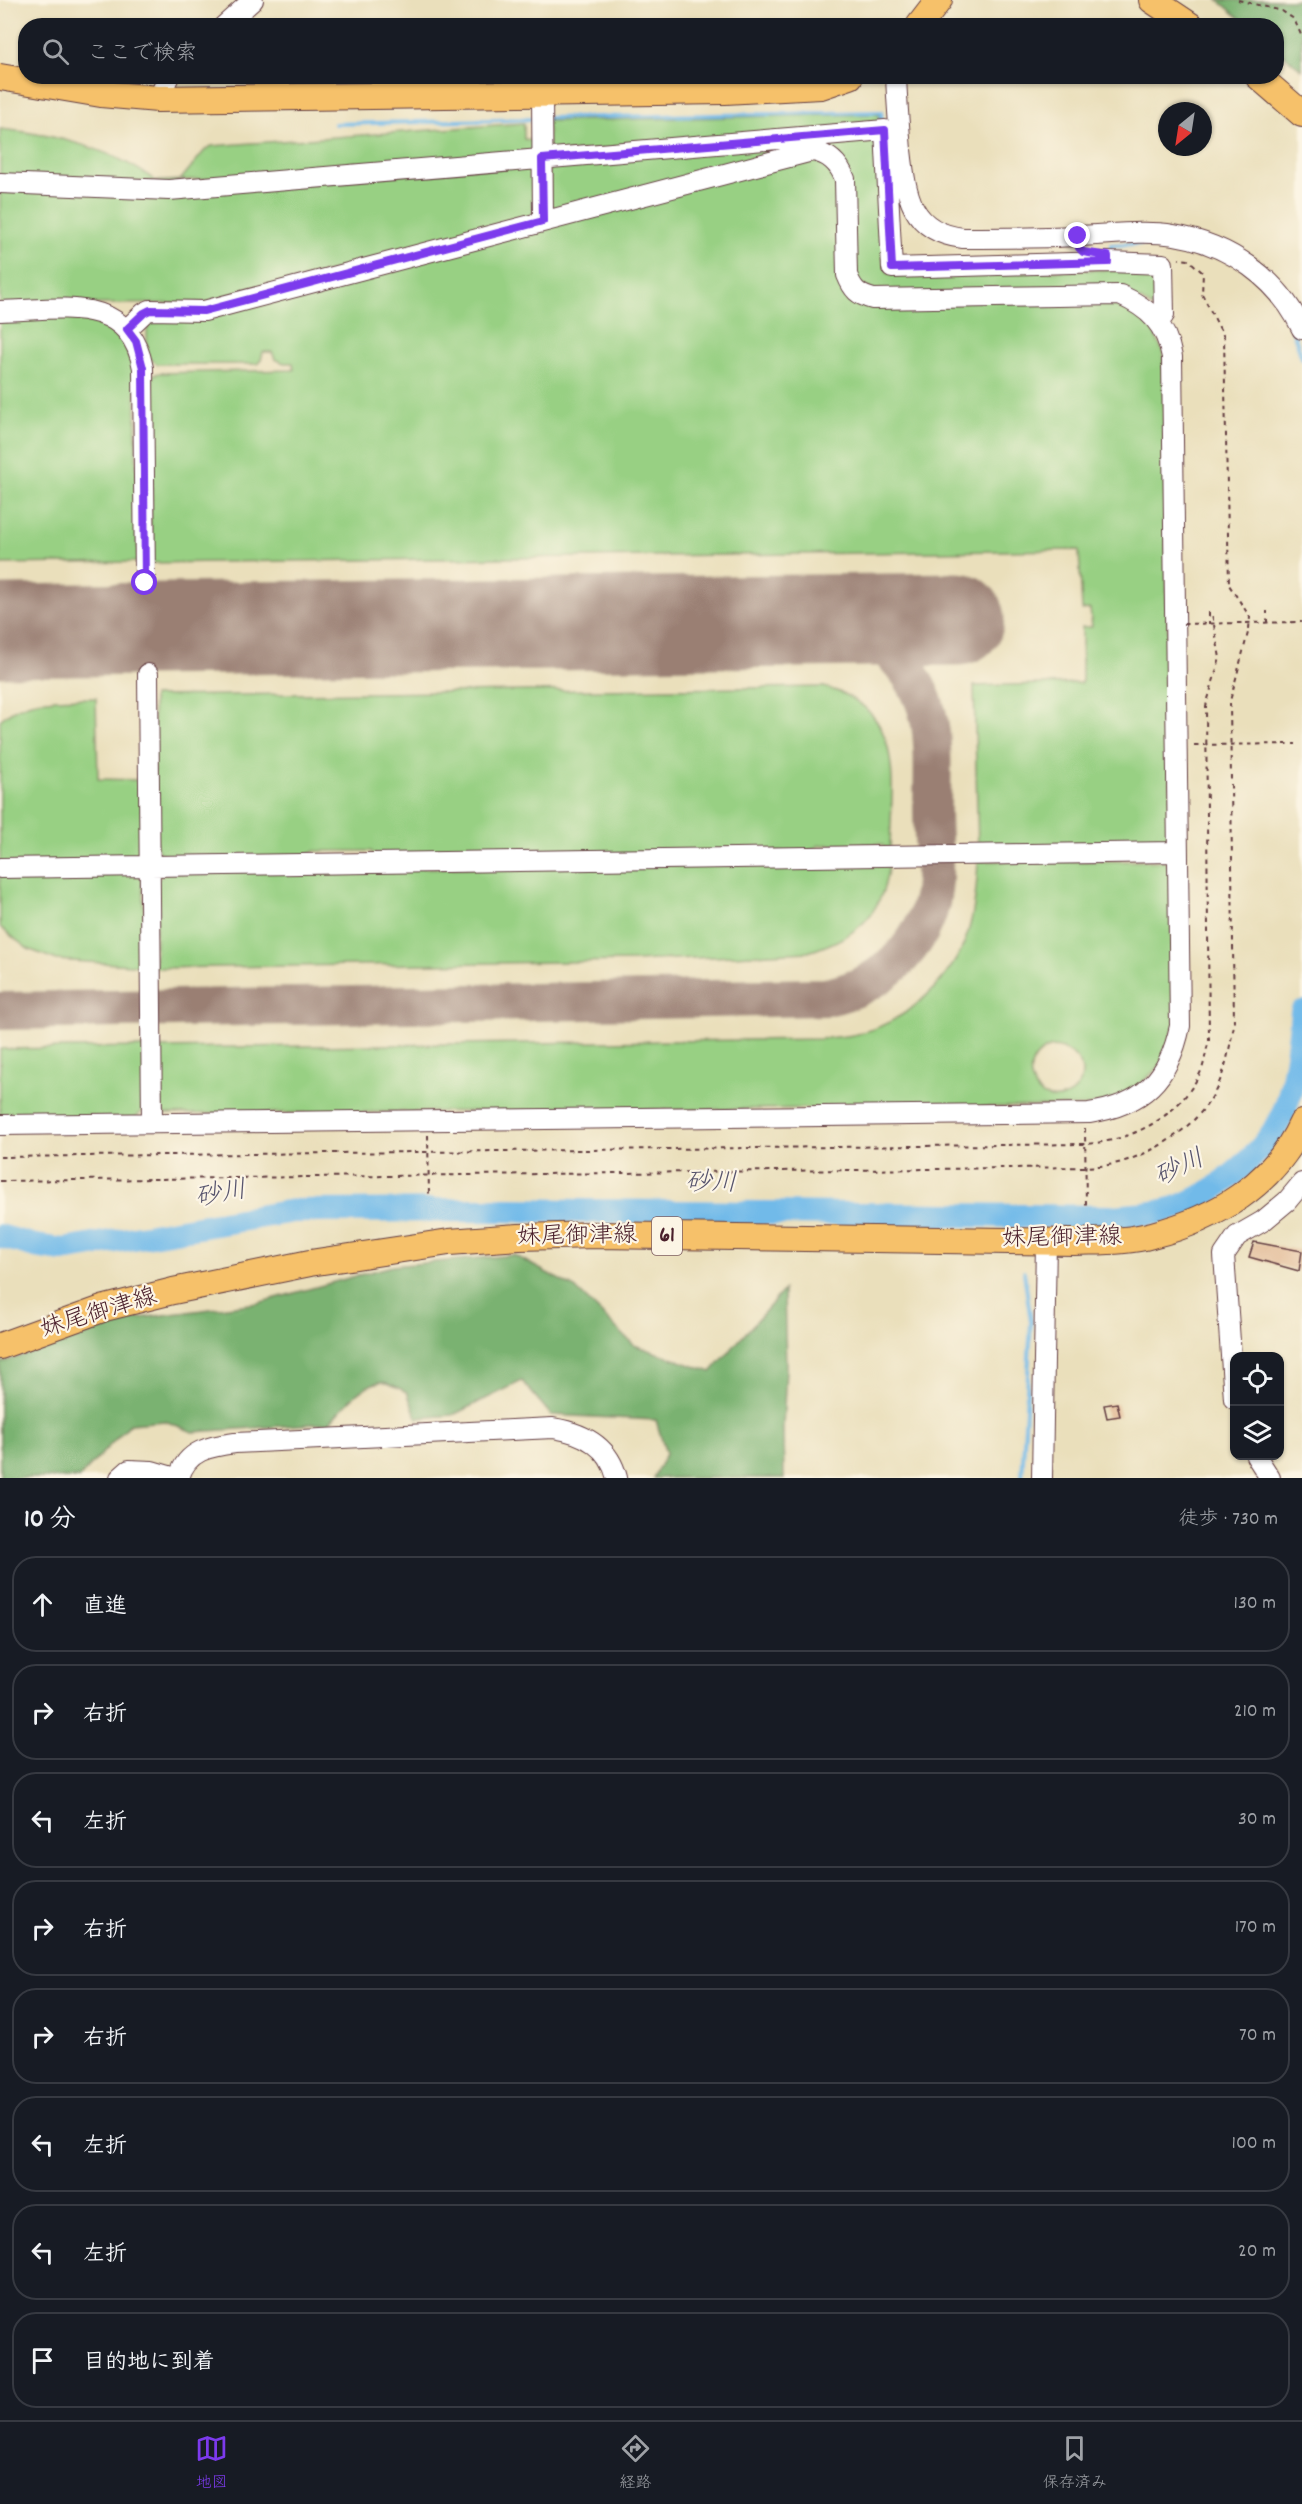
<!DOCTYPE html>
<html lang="ja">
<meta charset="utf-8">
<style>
:root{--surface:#171b24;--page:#20242c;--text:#f1f3f6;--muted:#9ea1a6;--line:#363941;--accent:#7c3aed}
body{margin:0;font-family:Dekko,"Klee One",sans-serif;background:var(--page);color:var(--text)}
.controls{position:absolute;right:18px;bottom:18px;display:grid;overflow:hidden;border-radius:12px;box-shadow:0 2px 4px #0004}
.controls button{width:54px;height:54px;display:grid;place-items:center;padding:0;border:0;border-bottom:2px solid var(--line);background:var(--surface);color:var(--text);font:30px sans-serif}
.compass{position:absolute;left:1158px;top:102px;width:54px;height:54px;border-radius:50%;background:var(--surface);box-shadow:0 2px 4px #0004;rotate:210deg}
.stop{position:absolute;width:18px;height:18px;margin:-14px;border:4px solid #7c3aed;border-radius:50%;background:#fff}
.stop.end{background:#7c3aed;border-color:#fff;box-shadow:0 2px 6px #0008}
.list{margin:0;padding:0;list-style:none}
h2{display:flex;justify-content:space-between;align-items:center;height:78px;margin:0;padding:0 24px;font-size:26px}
h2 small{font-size:20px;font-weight:400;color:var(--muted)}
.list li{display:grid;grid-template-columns:39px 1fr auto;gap:18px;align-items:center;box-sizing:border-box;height:96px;margin:0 12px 12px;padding:0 12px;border:2px solid var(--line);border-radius:24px}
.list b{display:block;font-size:22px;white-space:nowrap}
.list em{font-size:20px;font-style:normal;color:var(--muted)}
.icon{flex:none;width:33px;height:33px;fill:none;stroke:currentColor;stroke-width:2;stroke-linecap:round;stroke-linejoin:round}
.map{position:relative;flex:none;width:1302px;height:1478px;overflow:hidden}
.search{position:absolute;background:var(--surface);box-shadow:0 2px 4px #0004;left:18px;right:18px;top:18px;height:66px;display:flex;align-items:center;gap:15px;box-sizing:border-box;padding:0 21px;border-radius:24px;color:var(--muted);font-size:22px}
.sheet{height:942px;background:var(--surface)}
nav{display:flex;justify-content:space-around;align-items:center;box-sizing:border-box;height:84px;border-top:2px solid var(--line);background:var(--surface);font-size:16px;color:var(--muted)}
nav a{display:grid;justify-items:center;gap:3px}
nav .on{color:var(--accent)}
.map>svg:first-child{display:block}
</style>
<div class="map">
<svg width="1302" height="1478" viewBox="0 0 1302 1478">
<rect width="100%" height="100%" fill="#fcf5e5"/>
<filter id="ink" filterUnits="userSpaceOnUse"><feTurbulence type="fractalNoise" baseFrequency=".0167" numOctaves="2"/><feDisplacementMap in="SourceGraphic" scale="12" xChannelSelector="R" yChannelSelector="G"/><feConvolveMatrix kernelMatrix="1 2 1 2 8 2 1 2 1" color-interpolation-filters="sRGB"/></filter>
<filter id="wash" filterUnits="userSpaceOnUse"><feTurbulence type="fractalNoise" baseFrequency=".008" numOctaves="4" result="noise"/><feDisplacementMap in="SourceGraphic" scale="24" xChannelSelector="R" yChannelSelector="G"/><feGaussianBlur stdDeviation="1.35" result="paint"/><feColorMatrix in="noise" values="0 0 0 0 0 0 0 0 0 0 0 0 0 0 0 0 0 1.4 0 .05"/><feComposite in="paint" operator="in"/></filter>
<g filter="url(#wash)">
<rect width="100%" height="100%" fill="#eadfbb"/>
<path fill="#98d083" stroke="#717857" stroke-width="1.5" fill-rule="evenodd" d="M879,114V127L549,154L547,121Z
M524,123V139L531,140L536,145L537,156L176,185L206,149L212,146Z
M0,129C55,134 119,150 162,186L0,179Z
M880,135L888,273L1159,269L1160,314L1141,300L879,294L856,282L834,152L556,213L549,207V162Z
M805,159L824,160L834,168L847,291L1109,304C1141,311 1150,321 1163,352L1171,829L1167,839L1159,846L978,849L974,686L1082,683V627H1092L1090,609L1082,610L1079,550L150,563L152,375L159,373L294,370L293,363H284L275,359L272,352H263L261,360L257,364H157L147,356V329L155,316Z
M537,165L536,212L523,220L211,303L0,305V188Z
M83,316L117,328L135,357L138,562L0,564V317Z
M824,687C908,709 891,783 890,850L880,844L820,845L807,852L381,857L370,851H314L301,860L167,858L159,852L155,842L153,696Z
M96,698L98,779L141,780L144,846L135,861L0,864V720C27,695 62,699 96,698Z
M889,861C884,914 858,937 808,952L636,961L155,968L157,880L167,872Z
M978,861H1164L1170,869L1175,1025L1161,1065L1127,1096L1089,1106L165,1114L160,1108L157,1048L821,1039C832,1037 843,1037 853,1035C908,1023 959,976 971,921C976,901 977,881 978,861ZM1052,1047C1070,1048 1086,1060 1081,1080C1079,1087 1073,1093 1066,1096C1033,1110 1013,1059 1052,1047Z
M132,871L142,879L147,966L57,960L28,949L0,927V873Z
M147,1047L143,1110L135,1118L0,1120V1049Z"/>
<path fill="#7ab271" stroke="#62684e" stroke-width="1.5" d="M1218,0H1302V70L1277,49L1276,26L1248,25Z
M514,1255L575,1288L634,1345L711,1372L784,1290L786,1368L783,1427L784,1478H653L666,1454L656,1420L551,1415L522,1381L453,1415L417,1418L407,1392C399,1389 389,1381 380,1382C360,1385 342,1409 329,1423L193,1432L165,1421L130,1424L79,1478H0V1363L132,1319L258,1303L392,1266Z"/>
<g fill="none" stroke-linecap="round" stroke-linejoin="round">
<path stroke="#71bae9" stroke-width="4" d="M548,118L881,112L882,126
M335,124L535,119
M1110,253L1111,245L1156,243
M1293,331L1302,358
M1015,1216L1016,1221
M1022,1478L1031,1322L1024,1272"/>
<path stroke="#71bae9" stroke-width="24" d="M0,1236L35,1246L63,1250L293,1211L501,1210L1112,1217C1131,1215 1153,1215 1171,1209C1216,1196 1273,1148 1287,1103C1296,1073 1299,1043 1302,1012"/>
<path stroke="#9a7f73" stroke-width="38" d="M0,644L23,636L50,631
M0,1011L826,997C884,986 932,941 934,879C935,856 932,833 932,811C932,785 934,758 931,733C926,681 889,641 843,621"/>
<path stroke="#9a7f73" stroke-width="93" d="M0,631L958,619"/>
</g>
<g id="blocks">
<path fill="#e1b893" d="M1254,1242L1302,1251L1299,1271L1249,1257Z
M1117,1403L1120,1416L1107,1418L1104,1405Z"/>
</g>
</g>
<g filter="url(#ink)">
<use href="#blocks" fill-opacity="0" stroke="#623c41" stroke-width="1.5"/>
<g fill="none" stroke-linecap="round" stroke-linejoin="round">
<g stroke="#623c41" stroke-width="22">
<path id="minor" d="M224,26L253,0
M896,76C897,101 899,126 901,150C906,194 910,232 963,238C1001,238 1039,238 1078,236C1109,235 1143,230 1174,235C1229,244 1278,278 1302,329
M542,94L543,221
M158,99L169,76
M0,183L169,190L885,130L892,268L1108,262L1163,264L1164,315L1159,321
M0,311C58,310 129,292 143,368L145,583
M148,674L152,1123
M0,868L1177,852
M0,1125L1089,1113C1143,1105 1169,1079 1180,1026L1172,357C1166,324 1149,308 1120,295L873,299C858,295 853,290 847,275L845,179C839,163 829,154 812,151L204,311L150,310L144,313L127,329
M1234,1399L1224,1255L1237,1236L1263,1221L1287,1201L1302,1183
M1256,1456L1270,1478
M120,1478L129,1470L152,1471L176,1478
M179,1478C186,1450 211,1446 235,1443L553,1428C584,1433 609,1446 617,1478
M1042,1478L1046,1242"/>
</g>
<g stroke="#623c41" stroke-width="28">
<path id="major" d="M1152,0L1191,26
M919,26L939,0
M1258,76L1302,114
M0,77L101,94L158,99L725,91L821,86L850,76
M0,1346L105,1308L173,1291L310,1263L449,1242L519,1237L596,1235L1074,1242C1100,1241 1128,1242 1152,1235C1215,1219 1274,1185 1302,1123"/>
</g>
<path stroke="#623c41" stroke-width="2" stroke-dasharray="4.5 4.5" stroke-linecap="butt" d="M1238,0L1282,11L1294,19L1302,37
M1209,612V624
M1267,623V611
M1194,745L1296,744
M1085,1128L1086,1205
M428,1135L429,1196
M0,1157L1085,1144C1134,1141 1182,1115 1202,1069C1205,1060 1206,1050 1209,1041L1206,706L1220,658L1212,614
M0,1181L1086,1167C1096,1166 1107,1166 1118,1163C1158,1152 1203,1123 1219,1083C1227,1064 1230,1045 1234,1025L1230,701L1249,629L1250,617L1229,585L1224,337L1202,294L1203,273L1189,260L1179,259"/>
<use href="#minor" stroke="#fff" stroke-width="20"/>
<use href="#major" stroke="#f6c16b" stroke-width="26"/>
<path stroke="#623c41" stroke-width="2" stroke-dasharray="4.5 4.5" stroke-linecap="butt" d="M1183,624L1302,622"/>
</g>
</g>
<g fill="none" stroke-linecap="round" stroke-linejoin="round" filter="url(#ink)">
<path stroke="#7c3aed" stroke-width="8" d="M145,583L143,368L136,341L127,329L144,313L150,310L204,311L543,221L542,159L885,130L892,268L1108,262V256L1083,252L1079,248L1078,236"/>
</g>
<g text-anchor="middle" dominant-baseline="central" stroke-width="4.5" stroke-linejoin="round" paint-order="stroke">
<rect fill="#fcf5e5" stroke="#7f5f63" stroke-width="1.5" x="652" y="1217" width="30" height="38" rx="4.5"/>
<g font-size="22" font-weight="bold" fill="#4a1f2b">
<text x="667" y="1236">61</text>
</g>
<g font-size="24" fill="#4a1f2b" stroke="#fcf5e5">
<text transform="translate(577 1237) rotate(-1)">妹尾御津線</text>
<text transform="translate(1062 1239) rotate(-1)">妹尾御津線</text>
<text transform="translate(99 1314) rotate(-17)">妹尾御津線</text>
</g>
<g font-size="26" font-style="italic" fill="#58556e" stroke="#fcf5e5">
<text transform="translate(1180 1169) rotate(-25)">砂川</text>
<text transform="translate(711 1184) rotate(1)">砂川</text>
<text transform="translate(221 1195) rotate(-10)">砂川</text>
</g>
</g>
</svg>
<div class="controls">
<button><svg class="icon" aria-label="locate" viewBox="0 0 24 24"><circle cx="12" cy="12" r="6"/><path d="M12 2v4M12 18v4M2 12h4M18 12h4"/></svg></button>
<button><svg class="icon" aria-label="layers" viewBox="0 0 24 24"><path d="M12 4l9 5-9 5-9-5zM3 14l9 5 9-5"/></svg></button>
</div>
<svg class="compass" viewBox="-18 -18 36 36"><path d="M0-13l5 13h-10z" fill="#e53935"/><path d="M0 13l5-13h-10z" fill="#9ea1a6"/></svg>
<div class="stop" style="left:145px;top:583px"></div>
<div class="stop end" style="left:1078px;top:236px"></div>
<div class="search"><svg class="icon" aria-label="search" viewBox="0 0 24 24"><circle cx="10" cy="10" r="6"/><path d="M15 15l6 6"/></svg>ここで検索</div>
</div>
<section class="sheet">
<h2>10 分<small>徒歩 · 730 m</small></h2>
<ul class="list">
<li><svg class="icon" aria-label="ahead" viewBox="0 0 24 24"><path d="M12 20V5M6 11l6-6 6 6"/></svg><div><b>直進</b></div><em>130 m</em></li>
<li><svg class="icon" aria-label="right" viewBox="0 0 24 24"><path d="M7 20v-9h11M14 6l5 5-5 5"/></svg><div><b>右折</b></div><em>210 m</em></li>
<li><svg class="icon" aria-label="left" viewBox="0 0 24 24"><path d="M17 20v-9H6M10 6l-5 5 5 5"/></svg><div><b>左折</b></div><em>30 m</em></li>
<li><svg class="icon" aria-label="right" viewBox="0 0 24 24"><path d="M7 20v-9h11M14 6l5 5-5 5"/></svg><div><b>右折</b></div><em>170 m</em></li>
<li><svg class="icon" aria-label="right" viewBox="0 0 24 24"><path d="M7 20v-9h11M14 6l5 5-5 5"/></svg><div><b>右折</b></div><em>70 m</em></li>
<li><svg class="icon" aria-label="left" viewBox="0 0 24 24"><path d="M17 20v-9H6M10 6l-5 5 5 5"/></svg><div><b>左折</b></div><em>100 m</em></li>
<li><svg class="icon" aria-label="left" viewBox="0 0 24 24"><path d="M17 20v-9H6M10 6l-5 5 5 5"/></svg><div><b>左折</b></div><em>20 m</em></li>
<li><svg class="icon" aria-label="arrive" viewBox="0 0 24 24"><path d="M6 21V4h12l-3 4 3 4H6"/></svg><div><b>目的地に到着</b></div></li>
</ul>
</section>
<nav>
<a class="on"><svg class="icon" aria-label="map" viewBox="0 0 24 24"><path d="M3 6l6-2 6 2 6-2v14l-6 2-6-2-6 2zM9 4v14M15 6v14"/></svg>地図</a>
<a><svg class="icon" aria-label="directions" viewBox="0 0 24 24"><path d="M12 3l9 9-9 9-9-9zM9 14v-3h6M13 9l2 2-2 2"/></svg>経路</a>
<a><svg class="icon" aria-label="saved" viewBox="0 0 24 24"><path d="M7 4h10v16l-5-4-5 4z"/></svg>保存済み</a>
</nav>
